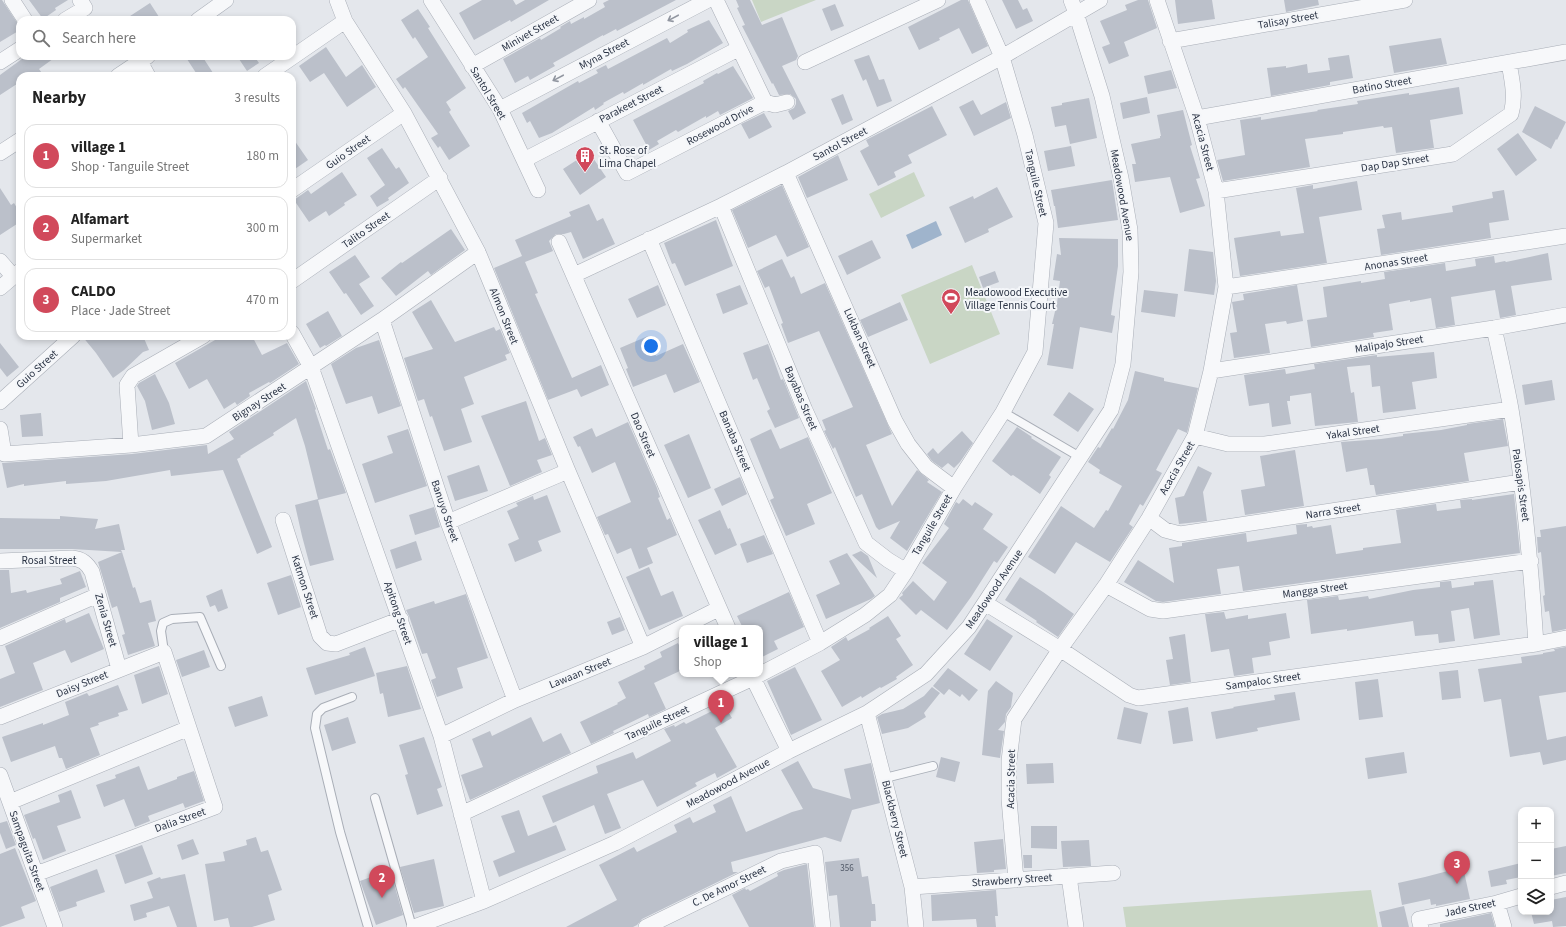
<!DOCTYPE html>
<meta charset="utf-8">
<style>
:root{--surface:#fff;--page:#f2f2f2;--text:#222;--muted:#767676;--line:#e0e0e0;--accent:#d1495b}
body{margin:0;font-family:"Source Sans 3",sans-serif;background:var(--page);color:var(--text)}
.controls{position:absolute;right:12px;bottom:12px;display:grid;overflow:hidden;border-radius:8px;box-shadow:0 2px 6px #0003}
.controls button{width:36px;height:36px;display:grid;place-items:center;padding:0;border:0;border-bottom:1px solid var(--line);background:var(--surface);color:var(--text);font:20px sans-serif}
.you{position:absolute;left:651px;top:346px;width:14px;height:14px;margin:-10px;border:3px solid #fff;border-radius:50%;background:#1a73e8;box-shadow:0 0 0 6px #1a73e833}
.badge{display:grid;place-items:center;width:26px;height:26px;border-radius:50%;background:var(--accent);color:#fff;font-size:13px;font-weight:700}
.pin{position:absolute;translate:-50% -33px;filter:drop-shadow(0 1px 2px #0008)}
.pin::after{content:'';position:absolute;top:21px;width:14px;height:12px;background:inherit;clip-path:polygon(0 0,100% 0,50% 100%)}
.popup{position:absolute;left:679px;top:625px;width:84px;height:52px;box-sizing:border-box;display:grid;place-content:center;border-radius:8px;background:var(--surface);filter:drop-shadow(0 1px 3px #0005);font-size:13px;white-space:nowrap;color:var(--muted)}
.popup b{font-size:15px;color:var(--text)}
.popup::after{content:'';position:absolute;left:50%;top:100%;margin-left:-8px;border:8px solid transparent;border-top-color:var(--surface)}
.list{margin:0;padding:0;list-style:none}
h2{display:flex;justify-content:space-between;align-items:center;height:52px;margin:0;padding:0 16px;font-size:17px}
h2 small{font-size:13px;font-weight:400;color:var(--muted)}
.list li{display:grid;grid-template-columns:26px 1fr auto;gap:12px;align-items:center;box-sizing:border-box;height:64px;margin:0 8px 8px;padding:0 8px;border:1px solid var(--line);border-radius:12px}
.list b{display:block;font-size:15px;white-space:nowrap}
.list p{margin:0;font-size:13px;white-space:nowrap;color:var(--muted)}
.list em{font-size:13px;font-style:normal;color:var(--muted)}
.icon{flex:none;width:22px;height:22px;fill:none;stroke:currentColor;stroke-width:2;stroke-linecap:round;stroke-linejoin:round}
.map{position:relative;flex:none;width:1566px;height:927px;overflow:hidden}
.search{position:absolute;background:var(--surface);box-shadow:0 2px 6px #0003;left:16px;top:16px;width:280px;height:44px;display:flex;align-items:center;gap:10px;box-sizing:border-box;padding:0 14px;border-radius:12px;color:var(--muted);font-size:15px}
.panel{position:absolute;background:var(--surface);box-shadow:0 2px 6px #0003;left:16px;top:72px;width:280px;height:268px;border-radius:12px}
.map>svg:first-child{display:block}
</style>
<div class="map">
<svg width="1566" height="927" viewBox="0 0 1566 927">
<rect width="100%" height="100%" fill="#e4e7ec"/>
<path fill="#c9d6c5" d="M752,0H816L761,22Z
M914,172L925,196L881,218L869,194Z
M972,265L1000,334L930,364L901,295Z
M1371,890L1378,927H1126L1123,907Z"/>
<path fill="#9fb4cc" d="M936,221L942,235L912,249L906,235Z"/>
<path fill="#bbc0ca" d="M0,0H2L20,27V30L0,42Z
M29,0H68L55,8L56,10L43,19Z
M482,0H513L516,5L525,0H549L511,22L510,20L474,40L459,13Z
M609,0H676L617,31L616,29L603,36V35L553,63L555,66L530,80L528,76L515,83L503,59L540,38L541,40L561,28L560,27L570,21L571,24L584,17V19L605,7L603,3Z
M736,0H750L762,25L782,17L798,56L796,60L782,66L806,113L793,120L788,111L794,108L796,104V99L790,94L779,95L773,83L772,84L742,26L745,25L737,8L739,7Z
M961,0H968L988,46L972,54L959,28L939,38L940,40L919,50L908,27Z
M1002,0H1018L1023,10L1027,8L1033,21L1016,29Z
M1138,0H1148L1157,28L1124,42L1129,56L1109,64L1102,47L1110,44L1100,21L1127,10L1125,5Z
M1175,0H1212L1215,19L1178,24Z
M1284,0H1318L1319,5L1286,12Z
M150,3L161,20H124Z
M835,4L844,26L831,31L822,9Z
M418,9L430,27L428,28L466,88L446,102L451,110L449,112L470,146L449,160L440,146L438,148L431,138L438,134L405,87L403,89L396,79L428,57L415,37L413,39L401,20Z
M709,20L723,43L687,64L672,71L671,69L643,85V83L624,94L623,92L603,103L604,104L595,110L594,107L552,133L539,138L530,121L527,123L522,113L578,81L579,83L598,73L596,70L606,65L608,69L667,38L670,43L688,32L687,30Z
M1441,38L1447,64L1394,73L1389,46Z
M326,47L346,77L362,65L376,87L347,107L324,73L310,82L299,66Z
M869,55L879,80L884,79L892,101L877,107L866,79L863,81L854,60Z
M1349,55L1353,78L1330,82V85L1271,96L1267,68L1286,66V68L1307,64L1308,73L1330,70L1328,58Z
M26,56H57L39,69L44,76H20V82L0,95V75Z
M185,56H202L215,76H198Z
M237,56H254L259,63L247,71Z
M733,66L753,98L720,115L718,111L706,118V116L678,132L676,130L657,141L659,144L649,150L633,120L704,83L703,81L717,73L718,74Z
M1171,70L1177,88L1148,94L1144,76Z
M1459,87L1463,114L1430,120L1434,148L1396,153L1392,127L1384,128L1383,126L1343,132V134L1305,139L1310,167L1223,181L1217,160L1245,155L1240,120L1261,117V120L1298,114L1318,111L1317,110L1358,104L1357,101L1409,93V95Z
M843,94L853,120L842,125L831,99Z
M1147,97L1150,113L1123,119L1120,103Z
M1089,98L1097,138L1070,144L1066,125L1055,127L1051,107L1062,105V103Z
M973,100L981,115L1006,102L1011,118L974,136L959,107Z
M932,106L947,135L908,155L912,163L894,172L896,177L878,186L860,151L869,146L866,140Z
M1535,106L1566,122L1557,140L1556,139L1551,149L1522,132Z
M1183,110L1192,145L1190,146L1200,178L1196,179L1205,206L1180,213L1170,177L1135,182L1132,164H1136L1131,144L1160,138V136H1161L1157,115Z
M764,113L772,127L749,139L741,124Z
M1518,133L1537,160L1516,176L1497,149Z
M292,137L308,160L292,171Z
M1071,146L1075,166L1048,171L1044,151Z
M382,148L396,169L399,167L409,183L388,198L389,200L377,207L370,196L385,185L367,158Z
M589,152L606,177L580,195L563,169Z
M838,155L848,180L807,198L798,177Z
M342,172L357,195L344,203L345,205L329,216L326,211L309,222L294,200L308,190L311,194Z
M1112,180L1118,220L1058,228L1055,206H1054L1051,190Z
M1357,181L1362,210L1319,217L1327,263L1240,276L1234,238L1280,231L1281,236L1304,233L1296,188L1313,185V189Z
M782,185L809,247L787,257L776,235L748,248L732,210Z
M997,187L1013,217L988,229L989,232L965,243L949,207L973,196L974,199Z
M0,188L11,205L14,203L20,213V222L0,235Z
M1504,190L1509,220L1489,223L1491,238L1381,255L1377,229L1385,228L1382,215L1401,212L1402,220L1453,212L1452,206L1493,198L1492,192Z
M589,204L597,221L603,218L615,244L583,259L571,232L564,234H556L549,241L553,251L525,262L538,293L535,294L572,378L601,365L609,385L581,397L577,389L548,400L494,268L522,256L515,240L571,216L569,212Z
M716,220L733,266L685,286L675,263L672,264L664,243Z
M451,229L465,250L431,275L428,271L396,296L381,278L401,262L402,263Z
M1059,238L1118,239V266L1111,315L1115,316L1112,333L1080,327L1073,369L1047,365L1054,324H1052L1057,303L1060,281L1053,280L1057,254L1061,255Z
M872,240L881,258L847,275L838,256Z
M1189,249L1213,252L1216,281L1214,295L1184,291Z
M1548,253L1552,280L1511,286L1516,315L1500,318L1495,290L1451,297L1455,325L1436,328L1431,298L1410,302V300L1389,304L1393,330L1373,333L1374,337L1311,347L1307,320L1327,317L1323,287L1361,281V283L1385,279L1384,272L1445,263L1446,271L1476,266L1475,259L1494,256L1495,263L1505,261L1506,262Z
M355,255L370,277L359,284L374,306L361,315L346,293L344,294L329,272Z
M782,259L791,278L794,276L801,294L825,283L892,434L866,445L892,506L917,470L929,480L927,482L942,492L907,551L890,538L900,521L879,530L876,527L862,494L856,497L835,447L833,449L824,431L826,430L822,420L853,407L819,331L788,343L781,324L783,323L769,286L765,288L757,271Z
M995,271L999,282L983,288L979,277Z
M658,285L666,305L637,318L628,299Z
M740,285L748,304L723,314L716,294Z
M1297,285L1303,321L1287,324L1286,321L1265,324L1270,353L1234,358L1230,333L1237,332L1232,302L1244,300L1243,294Z
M1144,290L1178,294L1175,317L1141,312Z
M431,300L455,342L494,327L496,331L500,329L510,353L505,355L507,360L464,377L474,404L461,409L472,442L444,451L432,416L430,417L424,399L418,401L404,358L433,349L412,312Z
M900,302L908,320L868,337L860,320Z
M328,311L342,336L326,346L325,345L320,348L306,324Z
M82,336H143L149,350L143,352L124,370L113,378L96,353Z
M222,336H252L262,355L287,343L299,364L270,383L269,382L249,393L250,396L237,405L235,402L224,409L207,379L189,389L175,363Z
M648,336L656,356L683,344L700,382L674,393L666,374L633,387L626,369L628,368L620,348Z
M379,340L401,406L378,414L372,396L346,404L331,364L356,348Z
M0,343L19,367L7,377L0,368Z
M768,344L781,380L783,379L799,418L775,428L767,411L770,409L757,378L753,380L743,353Z
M1434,352L1437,378L1412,382L1416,409L1383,413L1380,386L1372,387L1370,365L1347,367L1351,393L1354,392L1358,422L1315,426L1311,393L1290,396V401H1287L1291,424L1272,427L1269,403L1249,406L1244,375L1285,369L1286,374L1315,369L1314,364L1377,355V357Z
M1135,371L1164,378V381L1198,388L1187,433L1178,429L1156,470L1162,473L1143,506L1140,504L1129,524L1133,527L1110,562L1076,542L1055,574L1028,557L1061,506L1094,528L1106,510L1108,511L1122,486L1099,473L1100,470L1088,462L1098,447L1100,448L1112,428L1113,429L1128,400Z
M155,374L169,403L175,424L152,430L145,401L137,386L139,383Z
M1552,380L1555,400L1525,405L1522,385Z
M306,381L316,409L315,410L328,450L330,449L346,493L318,500L334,560L310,566L302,536L295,505L318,499L305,446L296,418L273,433L274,435L240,456L241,457L237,459L272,547L257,554L223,470L171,476L170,470L106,481L66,484V481L24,486V484L7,488L2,463L132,454L207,445L208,454L234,439L229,432Z
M1069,392L1094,409L1078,432L1053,415Z
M526,401L539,441L545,438L552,455L537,460L542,472L510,486L481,416Z
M41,413L43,436L22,437L20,415Z
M1503,419L1508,446L1464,453L1469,481L1376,495L1374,485H1370L1367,468L1346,472L1341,442L1381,439L1403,436V434L1441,430L1467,425V424Z
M628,422L657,488L660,497L658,498L667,520L670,518L677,535L647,548L653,563L639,569L631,548L617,554L608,534L605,535L597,517L631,502L615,462L592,473L580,446L578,447L573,437L592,428L596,437Z
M1017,427L1032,437L1031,438L1061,457L1049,475L1051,477L1040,494L1013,475L1011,476L992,461Z
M408,429L427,486L375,503L362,464L393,453L387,436Z
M771,429L780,449L808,437L832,493L807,504L815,524L786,536L770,500L774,498L750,439Z
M962,431L973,443L960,462L954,468L948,463L942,468L932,461L927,454L933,448L938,454Z
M689,434L711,488L688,498L664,445Z
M1295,450L1304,506L1245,515L1241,490L1265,486L1260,456Z
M479,465L488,491L455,501L447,476Z
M1198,466L1212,473L1203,492L1207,521L1179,524L1175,498L1184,496Z
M740,477L747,494L722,506L714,489Z
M1514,494L1520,553L1243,591L1239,566L1217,569L1221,594L1163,602L1156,601L1124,582L1138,560L1174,583L1169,548L1182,546V543L1246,533L1247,542L1297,534L1296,525L1307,524V527L1312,526L1313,528L1331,525L1336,554L1363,550V548L1401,543L1396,510L1436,504L1437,511L1461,508L1460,500L1472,499V500Z
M547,495L561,532L538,541L542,551L515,562L508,544L519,539L507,511L518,506L516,503L533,496L534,500Z
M963,499L972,506L975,502L993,514L983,529L1008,547L997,563L994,561L971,597L947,630L921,610L916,615L899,598L903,595L902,593L913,581L934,601L947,582L922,563L949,528L944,524L956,502L959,504Z
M434,507L440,527L415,535L409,515Z
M720,510L728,529L730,528L737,545L715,555L698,520Z
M60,516L98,519L95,529L119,524L125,550H121L122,552L72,549H0V518L60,519Z
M1566,526V629L1552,632L1549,611L1545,612L1543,596L1545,595L1541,552L1538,553L1537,537H1541L1540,530Z
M764,535L773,554L747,563L740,544Z
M416,541L422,560L396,569L390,550Z
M861,551L868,556L877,578L852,555Z
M122,552L133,588L135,587L140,603L151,600L156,621L148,623L155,646L128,655L122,635L125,634L117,606L112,608L98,562Z
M847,553L875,596L871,599L826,619L816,595L840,584L829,561Z
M649,567L661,596L673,591L683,616L649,630L626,577Z
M0,570H9L11,593L26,590L27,593L62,584L60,579L80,571L86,587L60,598V602L0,628Z
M291,575L301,607L278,615L267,583Z
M1020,577L1043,592L1074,614L1058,637L1036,622L1037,621L1005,600Z
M1493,580L1500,635L1474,639L1469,608L1451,611L1455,641L1439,643L1438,634L1415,636L1413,621L1347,631V629L1311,634L1307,600L1338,596L1339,600L1368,596L1369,599L1413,590L1440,587V582L1451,581L1452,588L1474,585V582Z
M222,589L228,608L218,612L215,605L210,607L206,596Z
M789,592L804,627L774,641L778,649L760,658V628H743L737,616Z
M466,594L488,658L457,668L463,688L437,697L431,680L436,678L427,653L422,654L409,616L406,610L434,601L435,604Z
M1224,612L1226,619L1248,615V619L1286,613L1290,638L1269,642L1271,655L1252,658L1254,673L1234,676L1229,649L1211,652L1205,614Z
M89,613L104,649L71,663L65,650L33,663L43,690L0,707V679L15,673L5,646L65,619L66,623Z
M888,616L901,636L896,639L913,665L896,677L897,679L881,688L880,687L862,698L861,696L842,707L821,671L840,660L831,647L846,637L848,641L870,629L869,628Z
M620,617L625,630L612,635L607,622Z
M987,619L1013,636L990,671L964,654Z
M1185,634L1191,682L1170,685L1166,660L1173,659L1169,637Z
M678,643L682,651V670L654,683L666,709L649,717L648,714L613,731L614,733L591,744L580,722L618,704L617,703L626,698L618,682L645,669L644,666L662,657L660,652Z
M365,647L375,676L315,695L306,668L350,655L349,653Z
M1566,647V692L1539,696L1547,740L1566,736V760L1543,765L1540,752L1510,757L1501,699L1484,702L1478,669L1522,663L1521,657L1543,654V653L1555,651L1554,649Z
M204,650L210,667L182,677L176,660Z
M159,666L168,694L142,704L134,675Z
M407,666L421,709L388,717L383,693L380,694L376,673Z
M795,667L822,720L791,735L767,681Z
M948,668L978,690L969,701L962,694L960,697L949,689L944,695L933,686Z
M1458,670L1461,698L1442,700L1439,672Z
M1378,679L1383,717L1359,720L1355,682Z
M996,681L1013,693L1011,707L1006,714L1005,722L998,730L1004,731L1000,758L982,755L988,691Z
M118,685L128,710L118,713L119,716L98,723L99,725L90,728L100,755L66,769L62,758H59L55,746L11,762L2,737L43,723V725L69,715L65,702L87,693L89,696Z
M932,687L940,693L924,713L926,717L908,728L882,734L877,717L882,714L903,709L924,696Z
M1295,692L1300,720L1257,728L1258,731L1216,739L1211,712L1234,708L1233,707L1275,700L1274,695Z
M262,696L268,716L235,727L228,707Z
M724,705L732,718L715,728L737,767L717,778L715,773L695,783L697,786L657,807L643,780L607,794L621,828L605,834L594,805L553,823L542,796L598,773L596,766L633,752L636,759L671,741L664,729L674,725L675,727L684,722L686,724Z
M1124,707L1148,713L1141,744L1117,739Z
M1188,707L1193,741L1173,744L1168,711Z
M348,717L356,743L332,751L324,725Z
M531,717L543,742L561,733L571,753L470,800L461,775L483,767L472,739L490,731L492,736Z
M424,737L442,787L437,789L443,806L417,815L405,775L408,774L399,745Z
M1404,752L1407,773L1368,779L1365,758Z
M941,757L960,762L955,782L936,777Z
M798,761L813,788L851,799L844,769L871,763L880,803L852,810L841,842L825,837L731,862L733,872H738L642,919L637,925L633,927H566L617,900L599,865L634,847L637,852L677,832L674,825L690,817L693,823L716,812L713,805L731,796L746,832L792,812L803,809L781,770Z
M1053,763L1054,783L1027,784L1026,764Z
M139,766L148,790L177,779V777L194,771L204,801L185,808L183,803L148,816L150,821L135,827L124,799L104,807L96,785L116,778L115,775Z
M71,790L81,818L57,826L66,851L43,860L35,838L33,839L24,815L60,802L58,795Z
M519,810L528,836L556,825L566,850L499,877L493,861L515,852L501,816Z
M7,821L16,845L6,849L0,833V823Z
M1031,826H1057V849L1031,848Z
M256,837L261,852L268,850L282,890L268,895L275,920L252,927H230L228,918L214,921L205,864L225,861L223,852L247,845L246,840Z
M193,839L199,854L182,860L177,845Z
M1003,839L1006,869L994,870V872L977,873L974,842Z
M1089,840L1091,866L1063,867L1061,841Z
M142,845L153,874L125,884L115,855Z
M1566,846V873L1551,876V849Z
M15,848L36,901L21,907L25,918L0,927V854Z
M1023,855H1032V868H1024Z
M859,858L862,877L868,876L872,904H875L876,921H871V927H840L837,895L829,896L825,862Z
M434,859L444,906L414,913L400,867Z
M1521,863V877L1506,880L1507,884L1491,887L1488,871Z
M807,864L814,927H749L732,895L745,888L746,890L748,889L750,891L778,876L777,873L784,870Z
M1463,867L1470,899L1436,906V904L1431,905L1430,899L1402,905L1398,883L1425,877Z
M97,869L105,892L76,902L77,906L59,912L50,887Z
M390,870L403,915L376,925L360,881Z
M185,874L197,927H177L169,906L146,913L147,917L134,921L130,905L153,898L147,882L160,877L161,879Z
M996,890L998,916H995L996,927H977L976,919L932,921L931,895Z
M1566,897V926L1553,927L1552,921L1534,924L1531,912H1551V900Z
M1404,906L1409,927H1382L1379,912Z
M1491,913L1495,927H1440V924Z"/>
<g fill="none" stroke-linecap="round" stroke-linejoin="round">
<g stroke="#a9aeb7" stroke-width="10">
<path id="lane" d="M1003,412L1080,457
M164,652L161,631L163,623L172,619L200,617L221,666
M352,697L323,708L317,714L315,728L340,832L368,927
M885,778L933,766
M375,798L412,927"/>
</g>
<g stroke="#a9aeb7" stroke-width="16">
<path id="street" d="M12,0L25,20
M337,0L345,21L404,113L478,252L568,471L643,647
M431,0L500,109L538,190
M65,20L85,8L80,0
M198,20L226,0
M1170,41L1405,0
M137,56L148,76
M0,62L20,49
M805,62L938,0
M472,66L589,0
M118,76L148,56
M265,76L345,21
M765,102L775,105L787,102
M500,109L708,0
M1197,118L1566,52
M598,121L627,173L765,102L716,0
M0,153L20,140
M524,160L738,49
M786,173L895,421L908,444L926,467L954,488
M292,190L404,113
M1216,191L1453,154L1511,114C1516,97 1512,80 1509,63
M721,206L805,410L866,543L888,560L906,571
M649,239L820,643
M559,242L728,628
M0,261L13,276
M574,275L721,206L786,173L1002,57L1100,0
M292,281L440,178
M1226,287L1566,236
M0,288L20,271
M382,320L448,522L515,700
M1494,328C1500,355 1506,382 1511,409C1524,487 1531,566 1536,644
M292,333L311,367L441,736L484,901
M1211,371L1494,328L1566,315
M0,402L73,336
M0,429L4,454L131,445L206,436L382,320L478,252
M1195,436L1228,444H1265L1511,409
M131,445L127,385L133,376L203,336
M1149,518L1165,530L1180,534L1521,482
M283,520L320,636L327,643L336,644L401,619
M448,522L568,471
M0,561L72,558C82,559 87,563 92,572L119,669
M1106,585L1150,609L1163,611L1531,561
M985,603L1060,649L1129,695L1138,698L1536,644L1566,638
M0,638L98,595
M751,674L789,751
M867,713L912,887L916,927
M0,717L164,652L215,807L36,874
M441,736L515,700L643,647L718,609
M0,775L55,927
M10,802L189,728
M461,814L753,678L820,643L865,615L890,595L906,571L954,488L1003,412L1035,352L1046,223L1025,135L1002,57L977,0
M1069,876L1076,927
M1016,880L1009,799V761L1014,719L1060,649L1106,585L1149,518L1195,436L1211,371L1226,287L1216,191L1197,118L1157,0
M912,887L1113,873
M1551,887L1566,883
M1497,903L1504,927
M414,927L484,901L615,843L789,751L867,713L926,674L969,627L1111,410L1123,364L1131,272L1130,230L1121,178L1102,96L1076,13L1071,0
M646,927L781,861L815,853L823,927
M1421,927L1419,919L1497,903L1521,896"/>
</g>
<use href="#lane" stroke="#f7f8fa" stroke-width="8"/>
<use href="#street" stroke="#f7f8fa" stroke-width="15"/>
</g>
<defs><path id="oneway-shaft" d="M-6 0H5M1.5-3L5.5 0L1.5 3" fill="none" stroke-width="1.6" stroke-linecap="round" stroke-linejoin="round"/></defs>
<g stroke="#9196a0">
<use href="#oneway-shaft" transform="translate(673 18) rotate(152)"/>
<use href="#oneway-shaft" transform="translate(558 78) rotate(152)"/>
</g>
<defs>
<g id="building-pin" transform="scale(1)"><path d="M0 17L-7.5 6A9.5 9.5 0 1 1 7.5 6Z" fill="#d1495b" stroke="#f4f6f9"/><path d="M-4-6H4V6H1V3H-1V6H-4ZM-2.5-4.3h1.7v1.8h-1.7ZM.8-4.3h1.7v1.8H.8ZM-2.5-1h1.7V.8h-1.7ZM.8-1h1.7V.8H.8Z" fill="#fff"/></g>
<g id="stadium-pin" transform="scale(1)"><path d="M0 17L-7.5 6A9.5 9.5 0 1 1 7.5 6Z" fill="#d1495b" stroke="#f4f6f9"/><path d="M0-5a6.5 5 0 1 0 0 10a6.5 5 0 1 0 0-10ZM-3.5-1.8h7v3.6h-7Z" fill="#fff"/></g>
</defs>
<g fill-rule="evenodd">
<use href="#building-pin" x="585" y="156"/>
<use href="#stadium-pin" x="951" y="298"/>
</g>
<g text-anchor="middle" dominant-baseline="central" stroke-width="4" stroke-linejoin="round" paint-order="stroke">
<g font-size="9" fill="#4f5766">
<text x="847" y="868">356</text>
</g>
<g font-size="11" fill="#2b3445" stroke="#f4f6f9">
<text transform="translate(1288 20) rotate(-10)">Talisay Street</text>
<text transform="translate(530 33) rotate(-30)">Minivet Street</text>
<text transform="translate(604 54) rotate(-28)">Myna Street</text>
<text transform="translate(1382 85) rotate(-10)">Batino Street</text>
<text transform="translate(488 93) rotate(59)">Santol Street</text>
<text transform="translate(631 104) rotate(-27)">Parakeet Street</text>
<text transform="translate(720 125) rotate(-28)">Rosewood Drive</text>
<text transform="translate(1203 142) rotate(75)">Acacia Street</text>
<text transform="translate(840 144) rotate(-28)">Santol Street</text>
<text transform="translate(348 152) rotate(-35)">Guio Street</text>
<text transform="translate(1395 163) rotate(-9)">Dap Dap Street</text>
<text transform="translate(1036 183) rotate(77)">Tanguile Street</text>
<text transform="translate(1122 195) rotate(80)">Meadowood Avenue</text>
<text transform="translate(366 230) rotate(-35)">Talito Street</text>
<text transform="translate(1396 262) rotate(-9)">Anonas Street</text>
<text transform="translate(504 316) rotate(68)">Almon Street</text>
<text transform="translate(860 338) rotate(66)">Lukban Street</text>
<text transform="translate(1389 344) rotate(-9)">Malipajo Street</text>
<text transform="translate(37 369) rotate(-42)">Guio Street</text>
<text transform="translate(801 398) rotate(67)">Bayabas Street</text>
<text transform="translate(259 402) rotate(-33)">Bignay Street</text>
<text transform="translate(1353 432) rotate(-8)">Yakal Street</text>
<text transform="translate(643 435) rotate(67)">Dao Street</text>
<text transform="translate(735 441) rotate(67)">Banaba Street</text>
<text transform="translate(1177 468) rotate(-60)">Acacia Street</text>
<text transform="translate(1521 485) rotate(82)">Palosapis Street</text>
<text transform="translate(445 511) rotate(71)">Banuyo Street</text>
<text transform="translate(1333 511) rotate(-9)">Narra Street</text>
<text transform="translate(932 525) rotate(-60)">Tanguile Street</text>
<text x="49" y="560">Rosal Street</text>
<text transform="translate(305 587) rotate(72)">Katmon Street</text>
<text transform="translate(994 589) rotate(-56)">Meadowood Avenue</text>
<text transform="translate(1315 590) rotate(-8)">Mangga Street</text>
<text transform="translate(398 613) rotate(71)">Apitong Street</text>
<text transform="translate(106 620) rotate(74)">Zenia Street</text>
<text transform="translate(580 673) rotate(-22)">Lawaan Street</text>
<text transform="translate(1263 681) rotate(-8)">Sampaloc Street</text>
<text transform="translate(82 684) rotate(-22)">Daisy Street</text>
<text transform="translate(657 723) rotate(-25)">Tanguile Street</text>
<text transform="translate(1011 779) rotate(-89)">Acacia Street</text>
<text transform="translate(728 783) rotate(-28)">Meadowood Avenue</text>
<text transform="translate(895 819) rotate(76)">Blackberry Street</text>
<text transform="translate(180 820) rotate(-20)">Dalia Street</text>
<text transform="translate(27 851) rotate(70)">Sampaguita Street</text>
<text transform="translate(1012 880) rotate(-4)">Strawberry Street</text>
<text transform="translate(729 886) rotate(-26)">C. De Amor Street</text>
<text transform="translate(1470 908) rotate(-12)">Jade Street</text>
</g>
<g font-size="11" fill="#2b3445" stroke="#f4f6f9" text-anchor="start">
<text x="599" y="150">St. Rose of<tspan x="599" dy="13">Lima Chapel</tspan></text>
<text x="965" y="292">Meadowood Executive<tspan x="965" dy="13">Village Tennis Court</tspan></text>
</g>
</g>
</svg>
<div class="controls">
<button>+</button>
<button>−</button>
<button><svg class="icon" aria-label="layers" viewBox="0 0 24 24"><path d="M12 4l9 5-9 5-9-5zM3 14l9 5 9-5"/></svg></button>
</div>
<div class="you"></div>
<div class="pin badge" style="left:721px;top:723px">1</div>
<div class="popup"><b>village 1</b>Shop</div>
<div class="pin badge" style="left:382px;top:898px">2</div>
<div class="pin badge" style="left:1457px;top:884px">3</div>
<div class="search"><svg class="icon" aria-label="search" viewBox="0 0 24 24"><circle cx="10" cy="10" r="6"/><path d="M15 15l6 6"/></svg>Search here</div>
<section class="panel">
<h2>Nearby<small>3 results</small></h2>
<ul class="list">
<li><span class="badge">1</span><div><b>village 1</b><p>Shop · Tanguile Street</p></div><em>180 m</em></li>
<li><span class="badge">2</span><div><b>Alfamart</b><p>Supermarket</p></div><em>300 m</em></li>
<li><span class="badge">3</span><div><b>CALDO</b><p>Place · Jade Street</p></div><em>470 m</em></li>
</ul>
</section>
</div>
